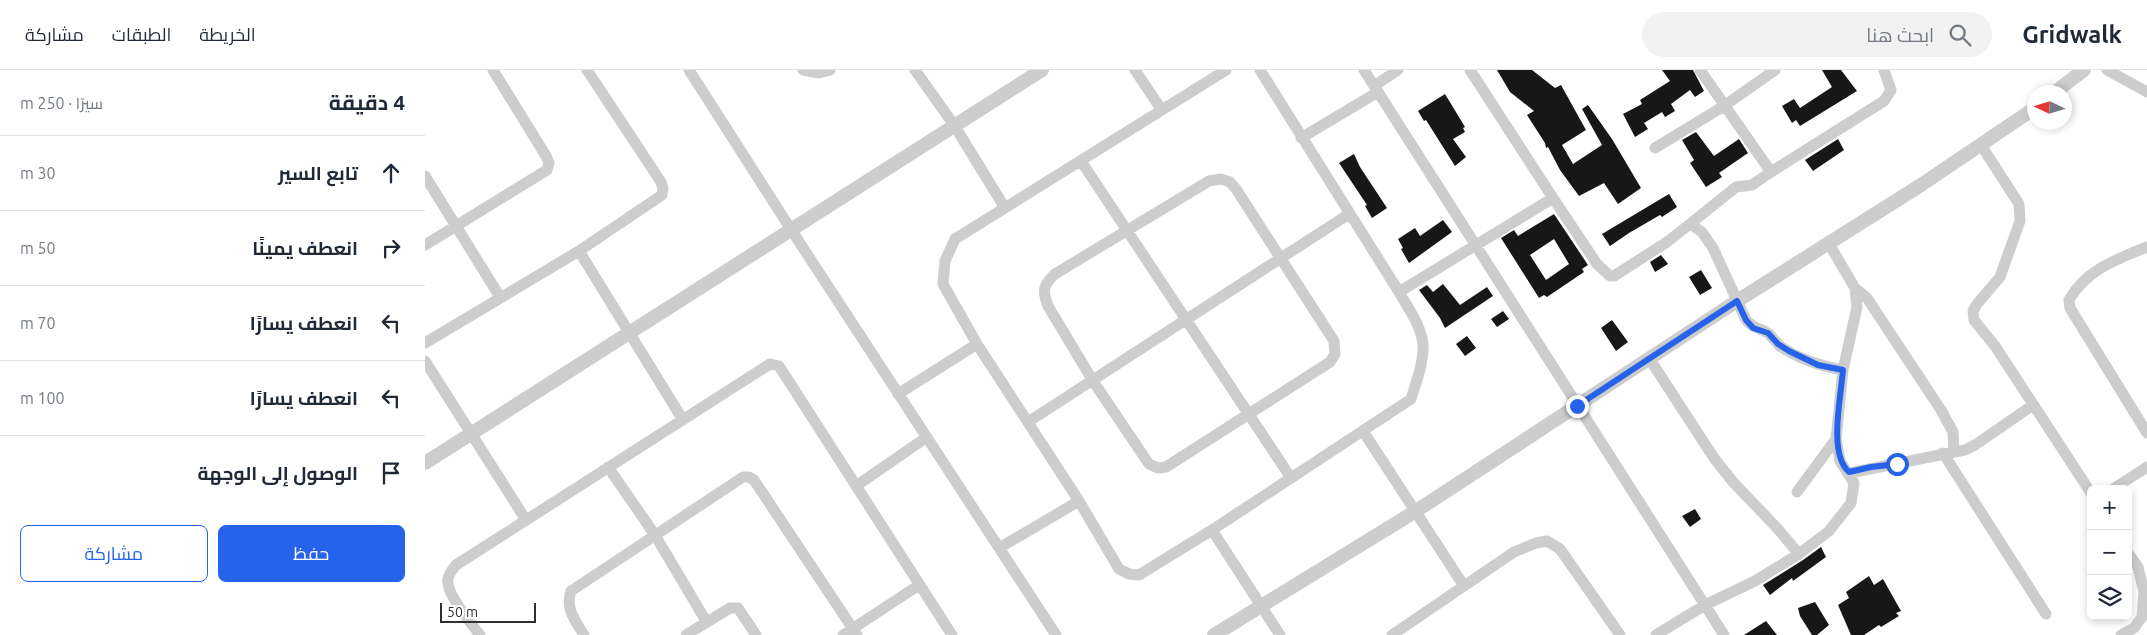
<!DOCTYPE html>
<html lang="ar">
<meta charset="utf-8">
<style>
:root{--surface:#fff;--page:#f2f2f3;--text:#1f2937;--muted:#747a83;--line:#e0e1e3;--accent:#2563eb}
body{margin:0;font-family:Ubuntu,Cairo,sans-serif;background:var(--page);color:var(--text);direction:rtl}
.controls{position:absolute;right:15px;bottom:15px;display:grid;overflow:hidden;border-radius:8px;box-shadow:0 2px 8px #0003}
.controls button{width:45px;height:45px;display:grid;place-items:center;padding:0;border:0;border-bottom:1px solid var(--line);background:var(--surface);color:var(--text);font:25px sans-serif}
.compass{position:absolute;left:1602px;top:15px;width:45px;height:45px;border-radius:50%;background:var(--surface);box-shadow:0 2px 8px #0003;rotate:274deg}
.scale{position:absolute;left:15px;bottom:12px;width:96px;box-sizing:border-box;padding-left:5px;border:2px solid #303030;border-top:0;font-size:14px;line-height:18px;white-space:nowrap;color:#303030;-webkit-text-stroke:4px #fff;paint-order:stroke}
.stop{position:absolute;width:15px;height:15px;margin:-11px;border:4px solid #2563eb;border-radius:50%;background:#fff}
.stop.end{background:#2563eb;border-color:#fff;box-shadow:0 1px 5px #0008}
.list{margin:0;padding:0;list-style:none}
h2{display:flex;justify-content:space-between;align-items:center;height:65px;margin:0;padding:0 20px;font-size:21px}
h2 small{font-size:16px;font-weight:400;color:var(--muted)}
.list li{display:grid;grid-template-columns:32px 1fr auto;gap:15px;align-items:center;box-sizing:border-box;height:75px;padding:0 20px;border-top:1px solid var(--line)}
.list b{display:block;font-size:19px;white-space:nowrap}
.list em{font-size:16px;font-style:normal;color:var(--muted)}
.actions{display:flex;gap:10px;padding:15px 20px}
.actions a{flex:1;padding:11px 0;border:1px solid var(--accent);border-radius:8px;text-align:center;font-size:18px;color:var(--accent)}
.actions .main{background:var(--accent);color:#fff}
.icon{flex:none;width:28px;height:28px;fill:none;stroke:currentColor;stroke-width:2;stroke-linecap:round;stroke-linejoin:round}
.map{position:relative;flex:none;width:1722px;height:565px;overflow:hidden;direction:ltr}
header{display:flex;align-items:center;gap:30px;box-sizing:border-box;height:70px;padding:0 25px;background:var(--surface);border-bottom:1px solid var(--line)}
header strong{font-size:24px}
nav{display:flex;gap:28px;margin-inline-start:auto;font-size:18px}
.search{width:350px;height:45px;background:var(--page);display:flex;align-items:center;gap:12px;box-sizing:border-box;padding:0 18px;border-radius:28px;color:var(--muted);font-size:19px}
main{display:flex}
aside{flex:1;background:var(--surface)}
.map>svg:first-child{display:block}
</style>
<header>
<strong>Gridwalk</strong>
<div class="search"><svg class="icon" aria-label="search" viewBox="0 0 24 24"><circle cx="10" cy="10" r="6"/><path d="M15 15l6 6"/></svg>ابحث هنا</div>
<nav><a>الخريطة</a><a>الطبقات</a><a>مشاركة</a></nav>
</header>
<main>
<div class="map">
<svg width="1722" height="565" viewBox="0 0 1722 565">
<rect width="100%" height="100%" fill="#fff"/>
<path fill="#171717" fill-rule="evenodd" d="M1072,0H1107L1130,18L1136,15L1161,60L1137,75L1148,94L1177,75L1157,39L1163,35L1187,69L1216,118L1193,134L1179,113L1154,126L1135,100L1123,77L1121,78L1120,73L1102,45L1109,41L1085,22Z
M1237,0H1268L1279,21L1270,27L1265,20L1246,34L1250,41L1240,47L1237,42L1219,53L1223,59L1210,67L1198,44L1217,34L1215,30L1245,11Z
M1397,0H1416L1432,21L1375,56L1371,50L1367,53L1357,36L1369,29L1375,38L1407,17Z
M1020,24L1040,57L1038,58L1040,62L1028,69L1041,87L1030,96L1001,50L999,51L993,41Z
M1271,62L1289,86L1314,69L1323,83L1294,103L1297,107L1281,117L1265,93L1269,90L1257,70Z
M1413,69L1419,80L1388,101L1380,90Z
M929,84L935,97L962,138L947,148L940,136L942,135L914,93Z
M1244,124L1252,137L1237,147L1235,145L1204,163L1185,176L1177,164Z
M1129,144L1163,195L1157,199L1159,202L1122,227L1119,225L1114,228L1076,168L1089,160L1093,166ZM1129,169L1144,194L1121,210L1105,185Z
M1018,150L1027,162L984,193L976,179L978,178L973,169L990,158L995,166Z
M1236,185L1243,194L1230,202L1225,192Z
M1276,200L1287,218L1275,225L1264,207Z
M1018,214L1035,235L1062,217L1068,226L1020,258L1015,248L994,220L1002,215L1008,222Z
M1078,241L1084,249L1072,257L1066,249Z
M1187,250L1203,272L1191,281L1176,258Z
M1042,266L1051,278L1040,286L1031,274Z
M1270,439L1276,449L1265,457L1257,446Z
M1396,477L1401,487L1368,511L1367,508L1345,525L1338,515L1378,490Z
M1444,506L1449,515L1458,509L1476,541L1471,543L1474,546L1456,557L1454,555L1439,565H1426L1413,535L1424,528L1421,522Z
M1390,532L1404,555L1392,565H1387L1375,546L1373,538Z
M1341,551L1352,565H1319Z"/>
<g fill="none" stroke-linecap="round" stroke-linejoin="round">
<path stroke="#cdcdcd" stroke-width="11" d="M264,0L367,161L631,565
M378,0L394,3L405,0
M490,0L529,55L580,138
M710,0L736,39
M835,0L974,222C983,238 997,257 998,275C999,293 991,312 986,329L787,460L855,565
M939,0L1299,565
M1045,0L1128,128
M1682,0L1722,22
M949,16L973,0
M876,68L953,22
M1556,75L1594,134L1595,151L1575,207L1552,234L1548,241L1549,250L1570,276L1666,423
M1230,78L1299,36L1350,0
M656,91L866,408
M1346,102L1459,31L1466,20L1459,0
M0,106L75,227
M796,109L805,112L811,119L909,271L910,284L905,292L741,397L733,398L724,394L668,311L623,236C617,220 618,215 630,204L784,111Z
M1265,154L1311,117L1327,115L1346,102L1275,0
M0,175L122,100L124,93L121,86L68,0
M1722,177C1692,189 1661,200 1644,230L1645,238L1722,363
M154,181L258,350
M1430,218L1442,228L1516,340L1528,362L1529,382
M974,222L1128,128L1172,194L1185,206H1189L1242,172L1265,154L1277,162L1288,178L1321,250C1331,261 1336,257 1344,264C1348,268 1351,272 1355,276C1373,289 1396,296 1418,300
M0,273L154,181L237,125L238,118L236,112L162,0
M1224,288L1289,388L1308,412L1352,458L1374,484
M0,291L101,450
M473,324L552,274
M603,352L924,144
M938,361L1039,516
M1518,383L1621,544
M183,397L230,465L281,551
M1424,403L1540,380L1550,375L1608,335
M431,416L502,367
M1688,419L1722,397
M1372,422L1411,369
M787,460L714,505L704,504L694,499L654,431L552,274L518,214L520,191L530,169L801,0
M574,478L654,431
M55,565C46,553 20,523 23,509C24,503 28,499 31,495L345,294L354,296L527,565
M159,565C150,550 140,539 146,521L318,407H324L329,410L432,565
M261,565L305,538H313L331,565
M418,565L494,515
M967,565L1089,482L1111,473L1122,471L1135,479L1195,565
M1231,565L1280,535L1330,511L1374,484L1404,461L1426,433L1429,413L1415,391L1411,369L1418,300L1432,237L1430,218L1404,174
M1696,565L1709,558L1717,547L1719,522L1713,497L1703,483"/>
<path stroke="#cdcdcd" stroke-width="14" d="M1630,22L1659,0
M0,393L617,0
M789,565L991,441L1312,231L1496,115L1610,38"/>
</g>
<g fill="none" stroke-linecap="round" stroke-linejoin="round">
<path stroke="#2563eb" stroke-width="6" d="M1152,336L1312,231L1321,250L1328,258L1343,263L1353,274L1364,281L1393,295L1418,300C1416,327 1403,384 1424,402L1446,397L1472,394"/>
</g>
</svg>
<div class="controls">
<button>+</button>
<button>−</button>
<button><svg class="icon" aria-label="layers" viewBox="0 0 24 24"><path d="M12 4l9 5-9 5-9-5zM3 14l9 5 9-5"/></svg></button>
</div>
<svg class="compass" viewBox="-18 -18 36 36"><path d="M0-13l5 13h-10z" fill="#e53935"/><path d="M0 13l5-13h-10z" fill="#747a83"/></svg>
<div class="scale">50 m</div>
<div class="stop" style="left:1472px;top:394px"></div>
<div class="stop end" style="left:1152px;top:336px"></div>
</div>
<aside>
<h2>4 دقيقة<small>سيرًا · 250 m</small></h2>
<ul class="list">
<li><svg class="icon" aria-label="ahead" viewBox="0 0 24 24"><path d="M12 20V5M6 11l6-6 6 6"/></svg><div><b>تابع السير</b></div><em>30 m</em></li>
<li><svg class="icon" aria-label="right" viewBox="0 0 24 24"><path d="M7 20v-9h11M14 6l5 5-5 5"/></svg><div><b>انعطف يمينًا</b></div><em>50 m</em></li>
<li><svg class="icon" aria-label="left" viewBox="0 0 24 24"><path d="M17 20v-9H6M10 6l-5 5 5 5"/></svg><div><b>انعطف يسارًا</b></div><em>70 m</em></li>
<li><svg class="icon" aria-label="left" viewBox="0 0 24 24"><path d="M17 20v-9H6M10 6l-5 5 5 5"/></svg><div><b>انعطف يسارًا</b></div><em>100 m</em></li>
<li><svg class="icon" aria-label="arrive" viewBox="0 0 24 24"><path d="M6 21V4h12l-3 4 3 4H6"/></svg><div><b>الوصول إلى الوجهة</b></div></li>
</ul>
<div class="actions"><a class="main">حفظ</a><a>مشاركة</a></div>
</aside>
</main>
